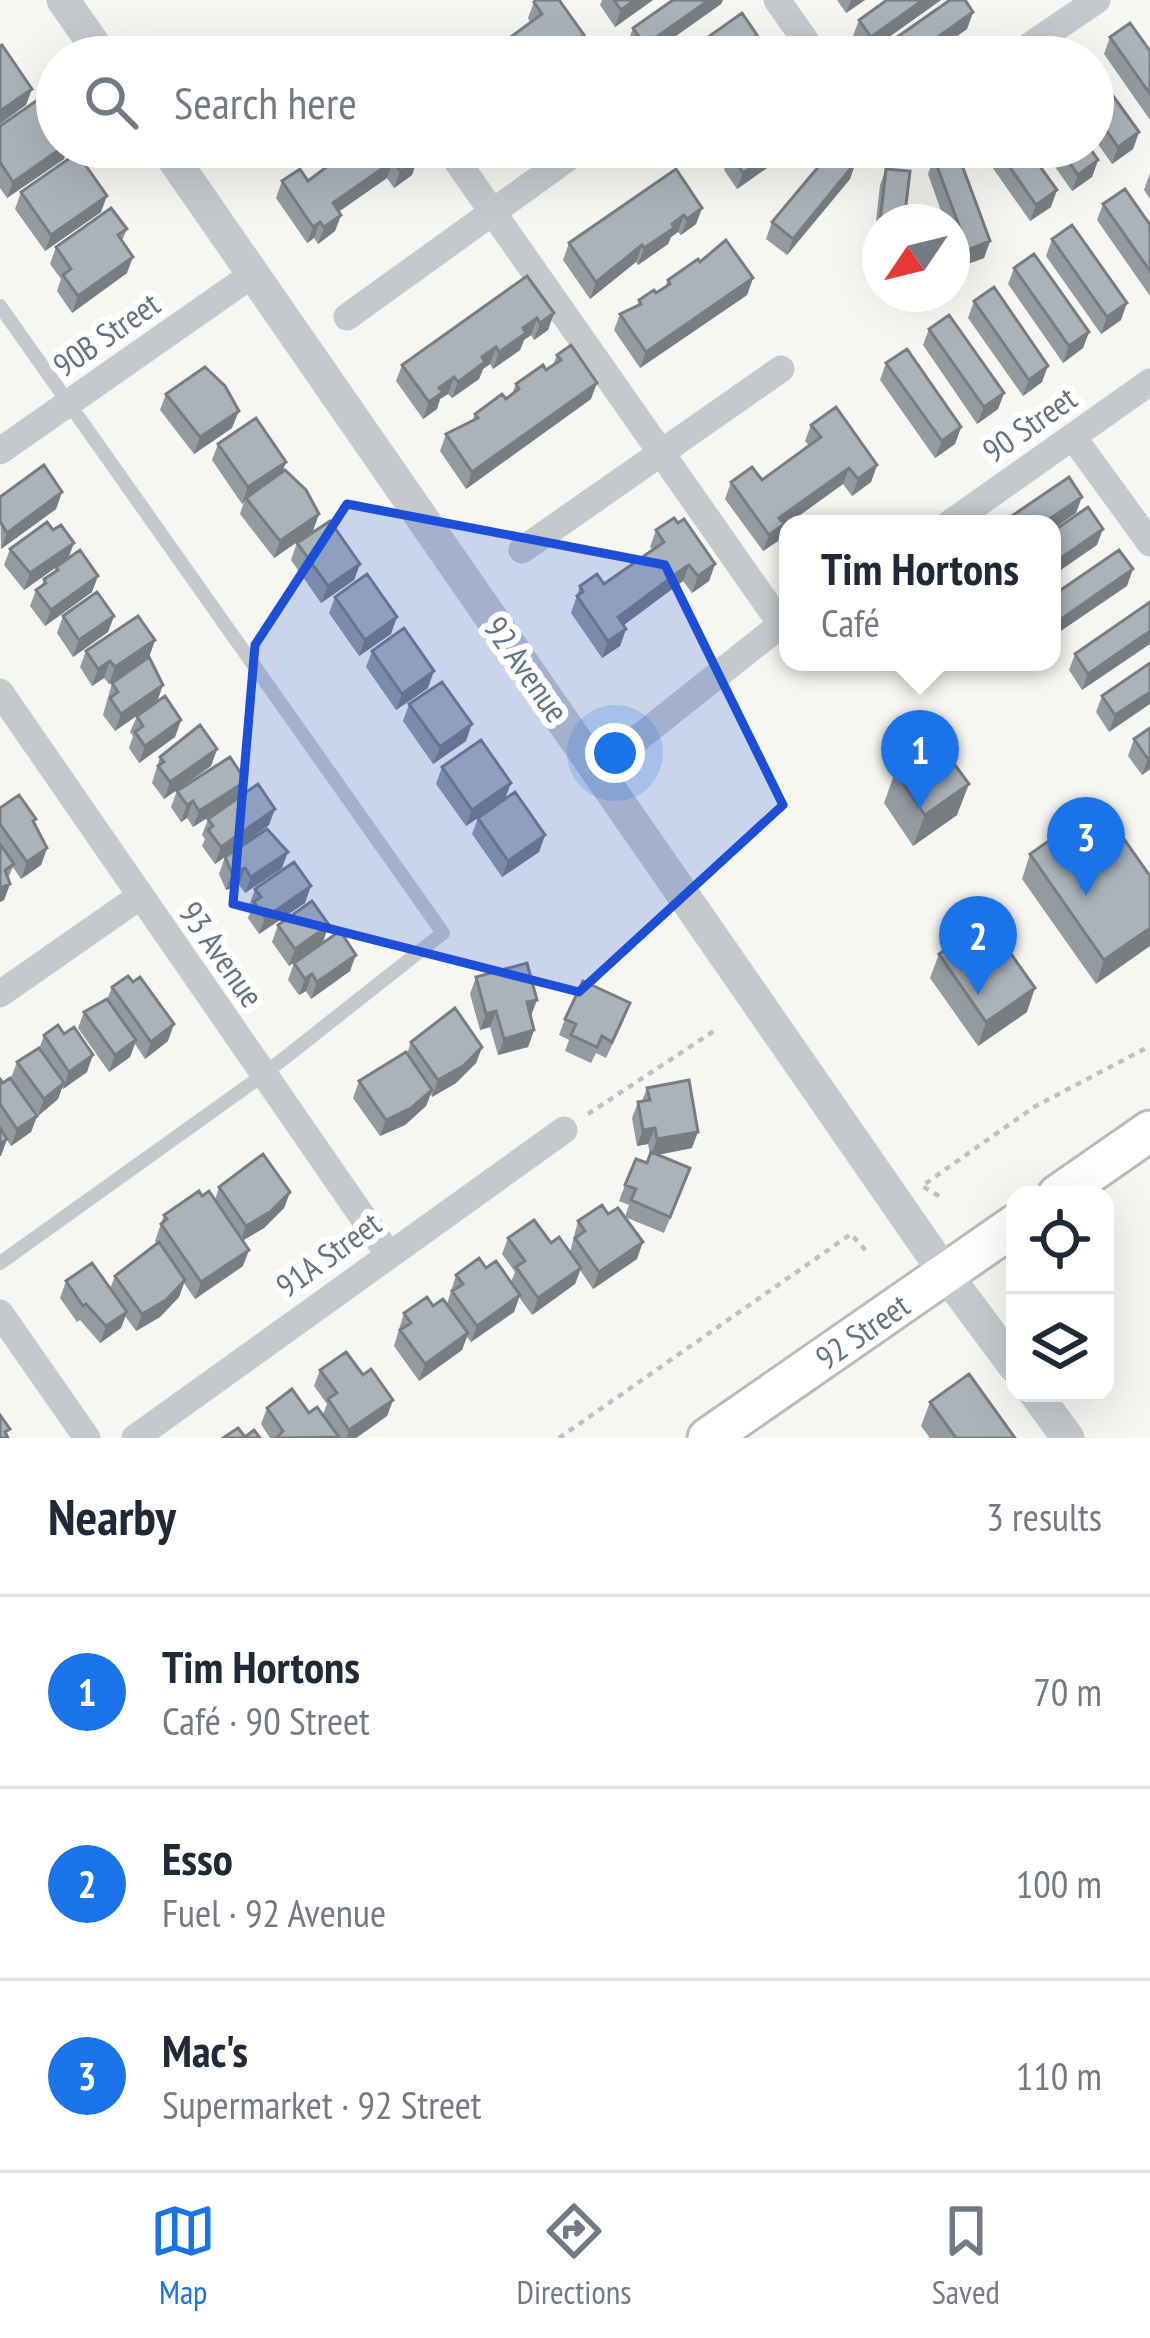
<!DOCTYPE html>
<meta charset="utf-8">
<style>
:root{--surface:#fff;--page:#f6f6f7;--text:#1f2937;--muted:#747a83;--line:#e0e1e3;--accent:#1a73e8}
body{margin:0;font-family:"PT Sans Narrow",sans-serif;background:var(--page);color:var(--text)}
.controls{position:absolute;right:36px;bottom:36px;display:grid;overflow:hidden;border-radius:24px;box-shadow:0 12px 48px #0002}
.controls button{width:108px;height:108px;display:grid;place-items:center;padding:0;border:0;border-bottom:3px solid var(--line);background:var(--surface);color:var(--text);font:60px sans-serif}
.compass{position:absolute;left:862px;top:204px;width:108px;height:108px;border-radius:50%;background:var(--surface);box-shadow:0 12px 48px #0002;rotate:235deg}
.you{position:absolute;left:615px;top:753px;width:42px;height:42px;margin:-30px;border:9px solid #fff;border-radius:50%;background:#1a73e8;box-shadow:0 0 0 18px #1a73e833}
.badge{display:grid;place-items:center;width:78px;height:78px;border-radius:50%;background:var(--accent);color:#fff;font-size:39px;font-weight:700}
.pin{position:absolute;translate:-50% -99px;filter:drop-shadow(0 3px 6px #0008)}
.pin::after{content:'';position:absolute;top:63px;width:42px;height:36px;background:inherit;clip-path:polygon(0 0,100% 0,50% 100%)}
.popup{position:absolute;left:779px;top:515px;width:282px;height:156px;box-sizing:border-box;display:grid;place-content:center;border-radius:24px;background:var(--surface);filter:drop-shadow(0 3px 9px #0005);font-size:39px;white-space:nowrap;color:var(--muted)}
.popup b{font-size:45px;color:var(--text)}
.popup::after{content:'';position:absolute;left:50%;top:100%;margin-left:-24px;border:24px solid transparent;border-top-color:var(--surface)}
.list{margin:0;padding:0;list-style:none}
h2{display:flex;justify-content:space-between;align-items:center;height:156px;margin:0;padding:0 48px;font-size:51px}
h2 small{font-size:39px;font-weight:400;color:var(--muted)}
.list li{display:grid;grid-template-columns:78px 1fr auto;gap:36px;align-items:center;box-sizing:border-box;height:192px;padding:0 48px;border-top:3px solid var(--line)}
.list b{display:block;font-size:45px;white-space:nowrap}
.list p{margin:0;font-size:39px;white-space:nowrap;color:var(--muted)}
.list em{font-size:39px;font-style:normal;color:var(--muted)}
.icon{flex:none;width:66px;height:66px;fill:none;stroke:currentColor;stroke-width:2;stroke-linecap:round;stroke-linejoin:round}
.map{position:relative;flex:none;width:1150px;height:1438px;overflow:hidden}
.search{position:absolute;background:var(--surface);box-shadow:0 12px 48px #0002;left:36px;right:36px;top:36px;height:132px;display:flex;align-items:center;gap:30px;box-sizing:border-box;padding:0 42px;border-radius:66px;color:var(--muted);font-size:45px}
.sheet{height:732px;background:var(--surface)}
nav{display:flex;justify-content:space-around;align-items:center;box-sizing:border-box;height:168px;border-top:3px solid var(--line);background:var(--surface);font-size:33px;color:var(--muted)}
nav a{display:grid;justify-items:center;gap:6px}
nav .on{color:var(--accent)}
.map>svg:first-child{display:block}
</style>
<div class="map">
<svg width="1150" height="1438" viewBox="0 0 1150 1438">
<rect width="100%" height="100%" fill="#f6f6f2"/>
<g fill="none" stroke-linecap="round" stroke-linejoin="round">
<g stroke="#b7bcc1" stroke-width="45">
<path id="secondary" d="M1058,1195L1150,1131
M708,1438L1015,1225"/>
</g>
<path stroke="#bec0c3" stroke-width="4.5" stroke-dasharray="6 6" stroke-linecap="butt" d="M588,1114L714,1031
M939,1196L922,1186L1034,1107L1150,1046
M559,1438L851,1234L866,1251"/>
<path stroke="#c5c9cc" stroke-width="14" d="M0,306L443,933L263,1075L0,1263"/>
<path stroke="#c5c9cc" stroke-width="27" d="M777,0L817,57
M1013,57L1097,0
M447,147L781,624
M347,317L583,147
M1073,437L1150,543
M0,451L253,274
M949,524L1150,382
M522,550L781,369
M0,692L389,1255
M597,771L788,619
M0,994L139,897
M0,1313L87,1438
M135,1438L564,1130"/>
<path stroke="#c5c9cc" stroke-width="33" d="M63,0L103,57
M165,147L945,1273L1015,1367
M1035,1393L1068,1438"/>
<use href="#secondary" stroke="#fff" stroke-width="39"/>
</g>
<path fill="#939aa0" d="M602,0H653L615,27L600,5Z
M673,0H723L721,4L646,57H636L627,44L633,28Z
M837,0H865L846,13Z
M887,0H941L865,54L853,36L859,20Z
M534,2L580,44L576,57H484L530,22L528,18Z
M973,12L967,29L927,57H881L886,45Z
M1110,37L1150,51V120L1104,54Z
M1093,68L1139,132L1133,149L1112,164L1093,137Z
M0,126L57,147H68L64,159L7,198L0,188Z
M353,147L418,158L412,175L394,188L387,178L339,211L341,215L335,231L318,244L314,238L307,243L276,198L282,181H308Z
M797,147L737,189L724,170L730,153Z
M978,147H1026L1051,207L1030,221Z
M1041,147H1089L1098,160L1092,177L1072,191Z
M934,158L990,241L984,258L962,266L952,240V222H945L928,174Z
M886,169L880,285L869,284L880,185Z
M1150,173V199L1144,190Z
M850,179L787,255L766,239L772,222Z
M21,192L101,212L45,251L15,209Z
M1103,204L1150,225V296L1097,220Z
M702,208L696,224L681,235L678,232L671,237L668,244L638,265L636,262L590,299L563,260L569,243Z
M127,229L122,241L127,273L72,313L57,291L61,279L50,264L56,247Z
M1052,239L1121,320L1101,334L1046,256Z
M700,262L753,278L747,295L640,368L614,330L620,314L637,306L639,300L665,287L668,280Z
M1014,268L1089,332L1083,348L1063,363L1008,284Z
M974,301L1042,382L1023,396L968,318Z
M554,313L548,330L534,340L531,335L524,340L520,350L493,369L490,364L483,369L479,379L452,398L448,394L440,399L437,409L423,419L396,381L402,365Z
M929,329L1004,393L998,409L977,424L923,345Z
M557,355L591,399L466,489L440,451L446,434L472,421L475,414L512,394L516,384L553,365Z
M886,363L961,427L955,444L935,458L880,380Z
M166,394L232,428L194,454L160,410Z
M811,425L877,465L871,482L852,496L843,484L782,528L778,541L763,551L725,499L731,482L762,480L809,446L805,441Z
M218,444L282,473L313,531L274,558L240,514L244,502L242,504L212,460Z
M62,492L56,509L1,549L0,497Z
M656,530L715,564L709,581L692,593L683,581L623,625L626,629L620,646L602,658L571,613L580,586L604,584L653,550L650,547Z
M297,543L360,564L354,580L321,603L291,560Z
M10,549L68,559L92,592L45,626L30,606L36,590L42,586L44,579L54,572L56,567L24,590L4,565Z
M335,597L391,634L359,656L329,613Z
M1150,602L1082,690L1069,670L1075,654Z
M63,616H114L108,632L73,657L57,633Z
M155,640L149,657L109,684L104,678L92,686L80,667L86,651Z
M372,651L428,688L396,710L366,667Z
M1150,663L1109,732L1096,712L1102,696Z
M112,683L163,685L115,731L103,715Z
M409,704L466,741L433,764L403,721Z
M137,716L181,720L175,737L139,763L129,748L133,736L130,732Z
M1150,728V769L1142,775L1128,756L1134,739Z
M217,749L211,766L164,799L152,783L160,757Z
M442,767L505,799L545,835L539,852L502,877L472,834L478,818L466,826L436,784Z
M895,772L957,815L913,846L884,803Z
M246,781L240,797L269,825L215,864L202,846L205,839L202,835L208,819L233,802L193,827L187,818L181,822L171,807L177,791Z
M0,808L36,819L34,824L47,848L41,865L21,879L13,867L8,878L10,884L4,900L0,902Z
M1030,854L1150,876L1096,984L1022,879Z
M225,857L282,868L245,893L239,885L226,890L219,874Z
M255,889L305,903L259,934L248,918L252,909L249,906Z
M278,925L323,942L289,966L272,942Z
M939,954L1027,1012L978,1046L930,978Z
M294,963L350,971L311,999L306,991L299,995L288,980Z
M476,977L531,1016L534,1030L528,1047L498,1055L490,1027L480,1030L470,994Z
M112,987L168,1041L145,1059L135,1044L130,1057L109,1072L78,1028L84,1012L107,1000Z
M565,1019L624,1020L606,1058L596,1053L591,1063L565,1051L569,1040L559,1035Z
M44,1035L87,1072L63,1089L62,1087L58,1099L38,1116L11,1078L17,1062L39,1049Z
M411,1042L482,1047L476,1063L456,1083L432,1097L431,1094L426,1106L405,1125L380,1136L353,1098L359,1081L407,1054Z
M0,1079L37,1116L31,1132L11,1146L7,1140L0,1156Z
M647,1088L692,1148L658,1155L684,1185L664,1233L625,1217L637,1259L593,1289L580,1270L575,1284L532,1315L519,1297L514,1312L471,1342L467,1337L462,1350L419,1381L394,1346L404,1313L447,1304L456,1275L486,1268L511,1282L515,1272L502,1254L508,1238L551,1243L570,1252L578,1221L608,1214L625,1217L629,1205L619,1201L625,1185L647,1163L650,1154L648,1144L637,1146L632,1118L638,1102L642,1101Z
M219,1187L290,1192L284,1208L264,1228L242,1241L243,1266L195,1299L184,1283L179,1297L160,1317L136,1331L125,1316L121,1328L100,1343L80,1320L77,1322L60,1298L66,1281L110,1289L115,1276L157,1243L155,1241L164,1215L202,1196L215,1200Z
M320,1370L363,1375L393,1400L387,1416L356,1438H270L261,1424L267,1408L323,1414L327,1404L314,1386Z
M930,1402L1015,1438H930L921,1426Z"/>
<path fill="#787d82" d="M635,0H653L615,27L621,10Z
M709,0H723L721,4L646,57H641L645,45Z
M851,0H865L846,13Z
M923,0H941L865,54L871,37Z
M973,12L967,29L927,57H910Z
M584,35L576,57H563L577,39Z
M757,35L751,51L743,57H726Z
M32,89L26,105L0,124V111Z
M1139,132L1133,149L1112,164L1118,147Z
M63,147H68L64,159L7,198L13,182Z
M780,147H797L737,189L743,173Z
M420,149L412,175L394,188L400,171L414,153Z
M1098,160L1092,177L1072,191L1078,175Z
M393,161L387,178L327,220L333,203Z
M856,162L850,179L787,255L793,239Z
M1057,190L1051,207L1030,221L1036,205Z
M107,196L101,212L45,251L51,235Z
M702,208L696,224L681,235L687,219Z
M341,215L335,231L318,244L324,227Z
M684,215L678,232L671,237L668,244L638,265L644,248Z
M320,222L314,238L307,243L313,227Z
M990,241L984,258L962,266L968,250Z
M642,245L636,262L590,299L596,282Z
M133,257L127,273L72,313L78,296Z
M875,268H880V285L869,284Z
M753,278L747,295L640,368L646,352Z
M1127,303L1121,320L1101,334L1107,317Z
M554,313L548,330L534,340L540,323Z
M537,318L531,335L524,340L520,350L493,369L499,352L523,328Z
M1089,332L1083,348L1063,363L1069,346Z
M496,347L490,364L483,369L479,379L452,398L458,382L482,357Z
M1048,366L1042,382L1023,396L1029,380Z
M454,377L448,394L440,399L437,409L423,419L429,402L439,388Z
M597,383L591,399L466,489L472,472Z
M1004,393L998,409L977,424L984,407Z
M239,411L232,428L194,454L200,437Z
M961,427L955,444L935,458L942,441Z
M286,462L280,479L246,498L242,504L248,487Z
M877,465L871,482L852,496L858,479Z
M849,468L843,484L782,528L778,541L763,551L769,535L779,518Z
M62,492L56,509L1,549L7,533Z
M1082,497L1076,513L1052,530V524H1042Z
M319,514L313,531L274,558L280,541Z
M1103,529L1097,545L1052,576V564Z
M74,543L68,559L24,590L30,573Z
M360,564L354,580L321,603L328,586Z
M715,564L709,581L692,593L698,576Z
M689,565L683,581L612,634L618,617Z
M1133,569L1127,586L1052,637L1054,624Z
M98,576L92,592L45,626L51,610Z
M114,616L108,632L73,657L79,640Z
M397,617L391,634L359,656L365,640Z
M626,629L620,646L602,658L608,641Z
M1150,631V644L1082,690L1088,674Z
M155,640L149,657L109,684L115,667Z
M110,661L104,678L92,686L98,669Z
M434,671L428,688L396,710L402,694Z
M163,685L157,702L115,731L121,714Z
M1150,692V704L1109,732L1115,715Z
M181,720L175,737L139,763L145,746Z
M472,724L466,741L433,764L440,747Z
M217,749L211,766L164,799L170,782Z
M1150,757V769L1142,775L1148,759Z
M246,781L239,797L193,827L199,811Z
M511,783L505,799L466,826L472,810Z
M969,784L957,815L913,846L925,815Z
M193,801L187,818L181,822L187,805Z
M275,809L269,825L215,864L221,847Z
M545,835L539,852L502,877L508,861Z
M47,848L41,865L21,879L27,862Z
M288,852L282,868L245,893L251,877Z
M245,868L239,885L226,890L232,873Z
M10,884L4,900L0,902V888Z
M311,886L305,903L259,934L265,918Z
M329,925L323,942L289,966L295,949Z
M1150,928V946L1096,984L1104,960Z
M356,955L350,971L311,999L317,982Z
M312,974L306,991L299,995L305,979Z
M1035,988L1027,1012L978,1046L986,1022Z
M537,1000L531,1016L527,1002Z
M496,1011L490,1027L480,1030L486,1014Z
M174,1024L168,1041L145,1059L151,1042Z
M534,1030L528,1047L498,1055L504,1039Z
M136,1040L130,1057L109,1072L115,1055Z
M482,1047L476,1063L456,1083L432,1097L438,1080Z
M93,1055L87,1072L63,1089L69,1072Z
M64,1083L58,1099L38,1116L44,1099Z
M432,1090L426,1106L405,1125L380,1136L386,1120Z
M37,1116L31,1132L11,1146L17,1129Z
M655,1128L648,1144L637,1146L643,1130Z
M698,1132L692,1148L651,1156L657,1139Z
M7,1139L1,1156H0V1144Z
M290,1192L284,1208L264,1228L240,1242L246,1226Z
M643,1242L637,1259L593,1289L599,1272Z
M249,1250L243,1266L195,1299L201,1282Z
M581,1268L575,1284L532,1315L538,1298Z
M185,1280L179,1297L160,1317L136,1331L142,1314Z
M520,1295L514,1312L471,1342L477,1326Z
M127,1312L121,1328L100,1343L106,1326Z
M468,1333L462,1350L419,1381L425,1364Z
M393,1400L387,1416L356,1438H347L349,1430Z"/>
<path fill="#abb3ba" stroke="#787d82" stroke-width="3" d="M536,0H559L584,35L577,39L581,45L563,57L556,47L542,57H484L542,14L534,2Z
M614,0H635L621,10Z
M673,0H709L645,45L633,28Z
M887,0H923L871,37L859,20Z
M950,0H965L973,12L910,57H894L886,45Z
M742,13L757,35L726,57H680Z
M1130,23L1150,51V94L1110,37Z
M2,45L32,89L0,111V46Z
M1093,68L1139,132L1118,147L1093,111Z
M39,99L57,124V147H63L13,182L0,162V126Z
M353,147H419L420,149L414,153L418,158L400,171L393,161L333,203L341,215L324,227L320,222L313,227L282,181L300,169L308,181Z
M739,147H780L743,173L730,153Z
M835,147H838L856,162L793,239L772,222Z
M996,147H1026L1057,190L1036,205Z
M1059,147H1089L1098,160L1078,175Z
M956,149L990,241L968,250L934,158Z
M77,153L107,196L51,235L21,192Z
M676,169L702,208L687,219L684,215L672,224L674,228L644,248L642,245L596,282L569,243Z
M886,169L910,171L904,222H880Z
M1125,189L1150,225V271L1103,204Z
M111,208L127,229L118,235L133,257L78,296L63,275L71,269L56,247Z
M880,225V268H875Z
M1072,225L1127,303L1107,317L1052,239Z
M726,240L753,278L646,352L620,314L641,304L639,300L654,290L656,293L670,284L668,280L698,259L700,262Z
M1034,254L1089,332L1069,346L1014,268Z
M527,276L554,313L540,323L537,318L523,328L526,333L499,352L496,347L482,357L485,362L458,382L454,377L439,388L443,392L429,402L402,365Z
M994,287L1048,366L1029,380L974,301Z
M949,315L1004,393L984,407L929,329Z
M571,345L597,383L472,472L446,434L478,418L475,414L502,394L506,399L519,389L516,384L543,365L546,370L561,360L557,355Z
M907,349L961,427L942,441L886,363Z
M205,367L225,386L239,411L200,437L166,394Z
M836,407L877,465L858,479L849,468L779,518L784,524L769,535L731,482L752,467L762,480L821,437L811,425Z
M256,418L286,462L248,487L218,444Z
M44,465L62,492L7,533L0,521V497Z
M285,470L306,490L319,514L280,541L246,498Z
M1069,477L1082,497L1042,524H1000Z
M1088,507L1103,529L1052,564V532Z
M674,518L678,523L684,519L715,564L698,576L689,565L684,568L618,617L626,629L608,641L577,596L583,592L580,586L597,574L604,584L664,542L656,530Z
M330,521L360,564L328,586L297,543Z
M47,522L53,530L61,525L74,543L30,573L10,549Z
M80,550L98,576L51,610L36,590L46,583L44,579L58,570L56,567Z
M1119,550L1133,569L1054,624L1052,596Z
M367,574L397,617L365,640L335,597Z
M97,592L114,616L79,640L63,616Z
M1150,602V631L1088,674L1075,654Z
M138,616L155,640L115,667L110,661L98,669L86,651Z
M404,628L434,671L402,694L372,651Z
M149,657L163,685L121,714L110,698L118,692L112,683Z
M1150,663V692L1115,715L1102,696Z
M442,682L472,724L440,747L409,704Z
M165,696L181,720L145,746L135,732L143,726L137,716Z
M200,725L217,749L170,782L158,766L164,762L160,757Z
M1150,728V757L1148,759L1134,739Z
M481,740L511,783L472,810L442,767Z
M938,742L969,784L925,815L895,772Z
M230,757L246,781L199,811L193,801L187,805L177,791Z
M258,784L275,809L221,847L208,830L213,826L208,819Z
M515,792L545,835L508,861L478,818Z
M19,795L36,819L33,821L47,848L27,862L0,824V808Z
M1100,805L1150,876V928L1104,960L1030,854Z
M267,829L288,852L251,877L245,868L232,873L225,857Z
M0,844L14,864L5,870L10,884L0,888Z
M294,862L311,886L265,918L254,902L261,897L255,889Z
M312,901L329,925L295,949L278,925Z
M987,920L1035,988L986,1022L939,954Z
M340,931L356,955L317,982L312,974L305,979L294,963Z
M527,963L537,1000L527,1002L534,1030L504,1039L496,1011L486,1014L476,977Z
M128,976L133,982L140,977L174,1024L151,1042L112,987Z
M583,981L630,1003L612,1042L602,1036L597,1047L571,1035L576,1024L565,1019Z
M107,999L136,1040L115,1055L84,1012Z
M455,1008L482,1047L463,1066L438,1080L411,1042Z
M58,1025L64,1034L74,1027L93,1055L69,1072L44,1035Z
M39,1048L64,1083L44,1099L17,1062Z
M406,1052L432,1090L411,1108L386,1120L359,1081Z
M10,1078L37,1116L17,1129L0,1104V1079L3,1083Z
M689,1080L698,1132L657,1139L655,1128L643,1130L638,1102L650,1100L647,1088Z
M0,1128L7,1139L0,1144Z
M651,1152L690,1168L670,1217L631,1200L636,1189L625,1185L636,1159L647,1163Z
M263,1154L290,1192L270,1212L246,1226L219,1187Z
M199,1191L202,1196L209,1191L249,1250L201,1282L161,1224L167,1219L164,1215Z
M602,1205L608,1214L618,1208L643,1242L599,1272L575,1238L585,1231L578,1221Z
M534,1220L551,1243L559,1237L581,1268L538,1298L516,1267L525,1261L508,1238Z
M159,1242L185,1280L166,1300L142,1314L115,1276Z
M479,1258L486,1268L496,1261L520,1295L477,1326L452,1291L463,1284L456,1275Z
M92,1263L127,1312L106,1326L86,1304L83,1306L66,1281Z
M427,1297L433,1306L443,1299L468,1333L425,1364L400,1330L411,1323L404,1313Z
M346,1352L363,1375L371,1369L393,1400L349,1430L328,1399L337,1393L320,1370Z
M969,1374L1015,1438H956L930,1402Z
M292,1389L309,1413L317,1407L339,1437L276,1438L283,1431L267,1408Z
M0,1415L10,1429L5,1432L8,1438H0Z
M238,1428L245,1437L254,1430L260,1438H223Z"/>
<path fill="#1d4ed8" fill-opacity="0.2" stroke="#1d4ed8" stroke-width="9" stroke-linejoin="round" d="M347,504L665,565L783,805L579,992L233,904L255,645Z"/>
<g text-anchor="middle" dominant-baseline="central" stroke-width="12" stroke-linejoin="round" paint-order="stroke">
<g font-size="33" fill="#627386" stroke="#fff">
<text transform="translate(106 334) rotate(-35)">90B Street</text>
<text transform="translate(1029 424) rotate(-35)">90 Street</text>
<text transform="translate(527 669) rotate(55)">92 Avenue</text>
<text transform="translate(222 954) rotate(55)">93 Avenue</text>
<text transform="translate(328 1254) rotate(-36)">91A Street</text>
<text transform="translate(862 1331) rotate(-35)">92 Street</text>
</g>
</g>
</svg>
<div class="controls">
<button><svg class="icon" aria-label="locate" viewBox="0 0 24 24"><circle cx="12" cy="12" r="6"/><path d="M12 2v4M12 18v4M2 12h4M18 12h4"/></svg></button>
<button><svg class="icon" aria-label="layers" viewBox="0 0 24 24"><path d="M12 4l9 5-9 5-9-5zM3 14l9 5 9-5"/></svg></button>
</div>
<svg class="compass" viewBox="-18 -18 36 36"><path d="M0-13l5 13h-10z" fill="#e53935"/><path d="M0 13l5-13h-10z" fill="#747a83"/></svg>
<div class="you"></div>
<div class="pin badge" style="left:920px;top:809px">1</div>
<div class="popup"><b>Tim Hortons</b>Café</div>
<div class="pin badge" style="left:978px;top:995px">2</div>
<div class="pin badge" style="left:1086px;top:896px">3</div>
<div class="search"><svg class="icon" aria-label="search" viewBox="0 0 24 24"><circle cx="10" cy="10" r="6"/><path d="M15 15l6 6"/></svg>Search here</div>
</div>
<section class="sheet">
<h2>Nearby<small>3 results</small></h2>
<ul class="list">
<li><span class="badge">1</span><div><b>Tim Hortons</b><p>Café · 90 Street</p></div><em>70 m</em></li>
<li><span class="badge">2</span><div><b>Esso</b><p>Fuel · 92 Avenue</p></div><em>100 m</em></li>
<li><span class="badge">3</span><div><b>Mac's</b><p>Supermarket · 92 Street</p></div><em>110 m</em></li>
</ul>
</section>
<nav>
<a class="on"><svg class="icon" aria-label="map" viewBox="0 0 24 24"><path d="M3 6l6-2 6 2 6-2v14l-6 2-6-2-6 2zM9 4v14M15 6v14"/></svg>Map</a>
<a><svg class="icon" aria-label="directions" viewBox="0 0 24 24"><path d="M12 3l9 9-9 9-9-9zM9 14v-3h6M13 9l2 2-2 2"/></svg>Directions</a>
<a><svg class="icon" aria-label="saved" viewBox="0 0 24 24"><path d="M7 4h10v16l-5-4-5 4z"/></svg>Saved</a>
</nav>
